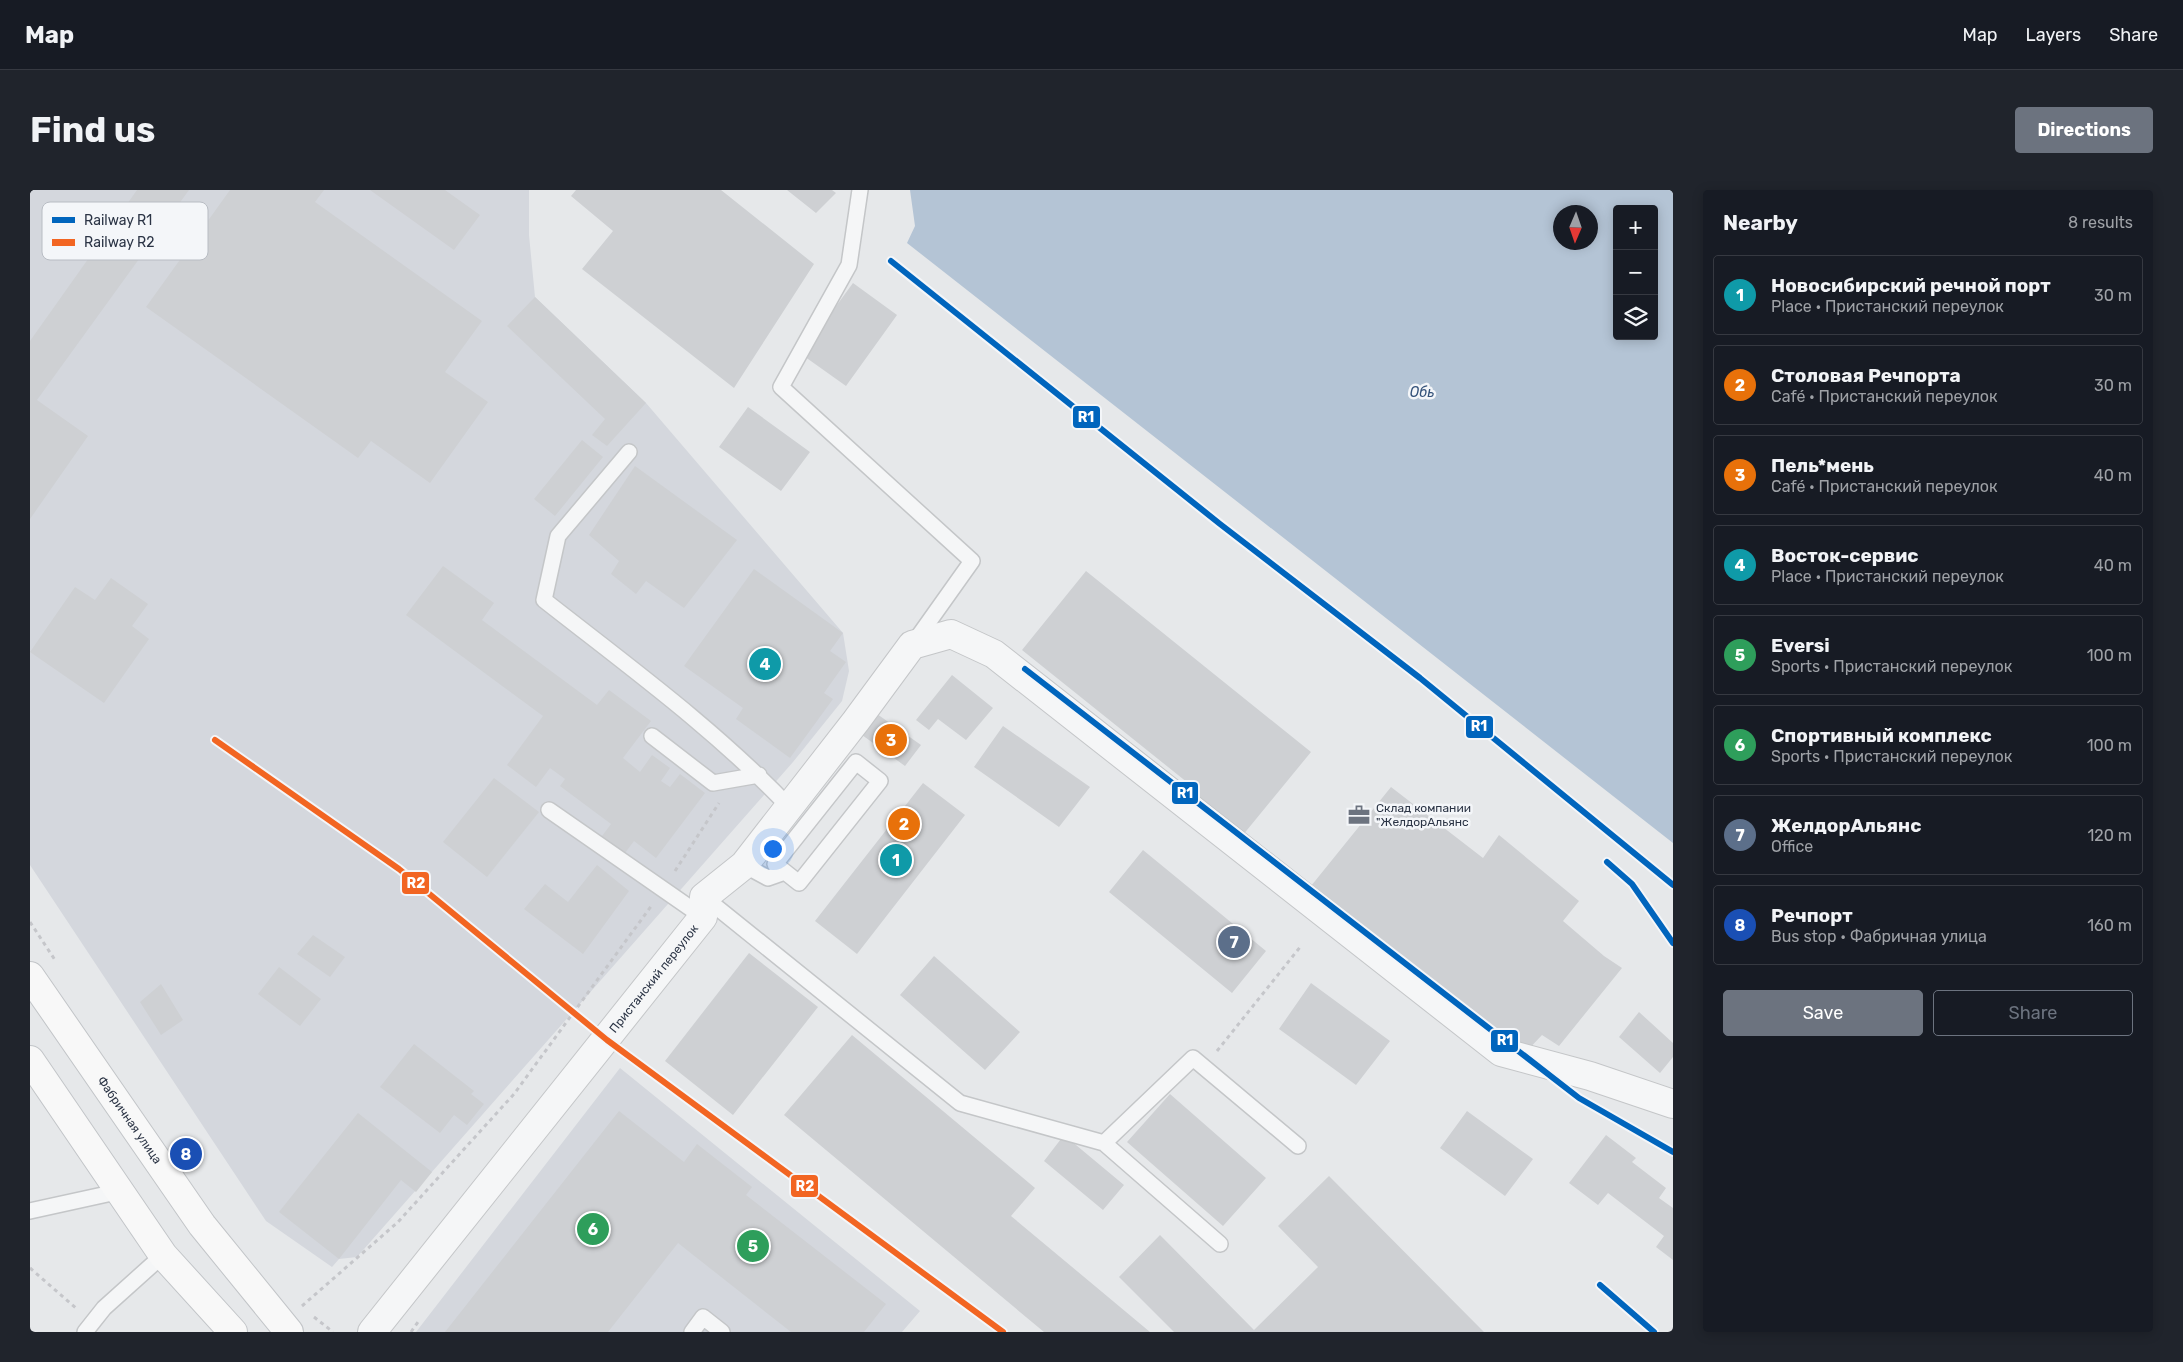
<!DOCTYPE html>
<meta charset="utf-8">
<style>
:root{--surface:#171b24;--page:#20242c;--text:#f1f3f6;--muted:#9ea1a6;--line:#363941;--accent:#6c737f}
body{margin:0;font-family:Rubik,sans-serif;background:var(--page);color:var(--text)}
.controls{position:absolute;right:15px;top:15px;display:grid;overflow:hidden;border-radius:5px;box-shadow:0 2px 12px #0003}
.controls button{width:45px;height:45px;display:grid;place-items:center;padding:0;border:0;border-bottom:1px solid var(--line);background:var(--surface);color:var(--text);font:25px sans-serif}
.compass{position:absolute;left:1523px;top:15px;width:45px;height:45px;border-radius:50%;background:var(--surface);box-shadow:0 2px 12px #0003;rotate:182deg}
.you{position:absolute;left:742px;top:658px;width:18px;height:18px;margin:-12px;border:4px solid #fff;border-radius:50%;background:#1a73e8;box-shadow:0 0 0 8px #1a73e833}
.badge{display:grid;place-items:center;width:32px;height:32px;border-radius:50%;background:var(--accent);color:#fff;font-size:16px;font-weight:700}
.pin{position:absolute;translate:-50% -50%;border:2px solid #fff;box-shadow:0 1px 5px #0006}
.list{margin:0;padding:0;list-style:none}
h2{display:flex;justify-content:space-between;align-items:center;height:65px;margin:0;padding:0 20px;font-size:21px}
h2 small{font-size:16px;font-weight:400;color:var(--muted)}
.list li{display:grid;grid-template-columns:32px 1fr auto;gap:15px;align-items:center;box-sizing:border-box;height:80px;margin:0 10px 10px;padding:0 10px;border:1px solid var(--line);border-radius:5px}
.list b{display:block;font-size:19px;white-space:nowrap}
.list p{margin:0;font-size:16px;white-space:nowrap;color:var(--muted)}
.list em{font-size:16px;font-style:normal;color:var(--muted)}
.actions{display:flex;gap:10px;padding:15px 20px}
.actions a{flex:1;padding:11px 0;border:1px solid var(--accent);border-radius:5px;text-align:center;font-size:18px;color:var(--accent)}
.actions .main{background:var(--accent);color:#fff}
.icon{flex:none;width:28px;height:28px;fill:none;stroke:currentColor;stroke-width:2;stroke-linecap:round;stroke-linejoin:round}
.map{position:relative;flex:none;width:1643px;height:1142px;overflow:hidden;border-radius:5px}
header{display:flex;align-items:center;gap:30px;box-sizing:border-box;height:70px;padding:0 25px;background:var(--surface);border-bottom:1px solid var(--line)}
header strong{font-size:24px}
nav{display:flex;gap:28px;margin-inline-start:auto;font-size:18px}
.intro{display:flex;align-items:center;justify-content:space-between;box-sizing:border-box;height:120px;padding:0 30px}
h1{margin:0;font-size:35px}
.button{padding:12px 22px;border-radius:5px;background:var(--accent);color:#fff;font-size:18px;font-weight:700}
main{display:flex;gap:30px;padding:0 30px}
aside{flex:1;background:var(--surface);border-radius:5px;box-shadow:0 2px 12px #0003}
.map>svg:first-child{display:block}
</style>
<header>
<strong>Map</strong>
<nav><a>Map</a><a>Layers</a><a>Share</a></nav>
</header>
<div class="intro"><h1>Find us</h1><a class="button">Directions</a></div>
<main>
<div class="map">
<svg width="1643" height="1142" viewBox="0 0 1643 1142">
<rect width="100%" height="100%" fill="#e6e8ea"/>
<path fill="#d4d7dd" d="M0,0H499V45L505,107L616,213L813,443L819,481L812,511L763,572L327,1067L309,1069L302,1077L236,1031L0,675Z
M590,878L890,1121L872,1142H386Z"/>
<path fill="#b4c4d5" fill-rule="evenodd" d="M880,0H1643V653L877,53L885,36ZM1587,19H1624V146H1587ZM1530,22H1560V52H1530Z"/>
<path fill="#ced0d3" d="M107,0H159L7,210L58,246L0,329V151Z
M200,0H294L285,12L452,131L415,182L458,212L400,293L341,251L328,268L116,117Z
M340,0H415L450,25L424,60Z
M546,0H691L784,74L704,198L552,79L583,41L541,6Z
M757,0H802L806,3L786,23Z
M823,93L867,125L816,196L771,164Z
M505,107L616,213L577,256L562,245L575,229L477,136Z
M718,217L780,262L751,301L689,257Z
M552,250L573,267L525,326L504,309Z
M605,276L707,350L654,418L616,391L606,404L581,384L589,371L559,345Z
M413,376L464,413L452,430L567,515L579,500L621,531L593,568L610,582L622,565L640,578L631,591L640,597L650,584L675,603L626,668L604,651L595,663L572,646L581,634L530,596L535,589L520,578L506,597L477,575L513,526L376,425Z
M724,379L813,443L800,461L816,472L794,503L803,509L760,568L706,529L713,518L654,476Z
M1056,381L1281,562L1199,662L1146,619L1163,597L992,460Z
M81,388L118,414L102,436L119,449L74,513L0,462L45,397L65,410Z
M922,485L963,518L936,550L908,529L899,540L886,530Z
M847,524L891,555L875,576L832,545Z
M973,536L1060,597L1029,637L944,577Z
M464,588L509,622L457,687L413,652Z
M893,593L935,625L827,764L785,731Z
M1361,597L1453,668L1469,645L1549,711L1533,731L1574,766L1592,778L1529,856L1512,845L1494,864L1281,696Z
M1113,660L1236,761L1202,803L1079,702Z
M567,675L599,701L553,764L494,719L515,694L538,712Z
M283,745L315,767L300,787L267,764Z
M719,763L788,817L703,925L635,871Z
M904,766L990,842L955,880L870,805Z
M249,777L291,809L270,836L228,804Z
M1281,793L1360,851L1326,895L1249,839Z
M131,794L153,830L131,845L110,812Z
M1609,822L1643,853V867L1630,883L1589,847Z
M822,845L1005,998L981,1026L1120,1142H1014L754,925Z
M384,854L444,901L441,904L454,914L437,935L424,925L410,943L350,897Z
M1140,904L1236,988L1193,1036L1097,952Z
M589,921L654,972L667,954L722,997L716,1005L856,1114L834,1142H761L648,1053L578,1142H415Z
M1437,921L1503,969L1475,1006L1410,958Z
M328,923L402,982L386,1002L371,990L309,1069L249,1022Z
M1034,945L1094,995L1073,1020L1014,971Z
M1576,945L1606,968L1602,972L1636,998L1629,1008L1643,1018V1070L1626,1057L1634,1046L1578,1003L1568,1015L1539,993Z
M1299,986L1454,1142H1144L1089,1087L1130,1045L1224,1140L1288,1077L1248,1036Z"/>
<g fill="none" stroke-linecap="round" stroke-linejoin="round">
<g stroke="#c4c6c8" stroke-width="18">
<path id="service" d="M830,0L819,75L751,197L942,371L883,454
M599,262L528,346L514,410C598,476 685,539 759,617
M622,546L683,593L729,585
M826,572L850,591L769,693L745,674Z
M519,620L673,727
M714,675L738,688L755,682
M674,707L930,913L1074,953L1190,1054
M1074,953L1163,868L1268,956
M0,1021L91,1001
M55,1142L74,1118L133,1065
M662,1142L673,1127L692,1142"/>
</g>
<g stroke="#c4c6c8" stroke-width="30">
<g id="minor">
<path id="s1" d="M342,1142L673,727L674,707L714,675L826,531L882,455L921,444L964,464L1471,862L1560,886L1643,914"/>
</g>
</g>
<g stroke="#c2c5c8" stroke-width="30">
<g id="primary">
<path id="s2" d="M0,786L172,1035L259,1142"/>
<path d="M0,870L133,1065L203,1142"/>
</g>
</g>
<path stroke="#c5c6ca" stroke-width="3" stroke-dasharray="4 4" stroke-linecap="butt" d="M645,681L689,613
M0,732L25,770
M1187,861L1271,756
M0,1078L47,1119
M272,1116L368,1032L484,904L622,715
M284,1127L303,1142
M381,1142L388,1132"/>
<use href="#service" stroke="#f5f6f7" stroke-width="15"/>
<use href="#minor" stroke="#f5f6f7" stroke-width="28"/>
<use href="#primary" stroke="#f8f8f8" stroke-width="28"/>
<g stroke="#f4f6f9" stroke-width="10">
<path id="rail-1" d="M861,71L1190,334L1390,488L1643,695
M995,479L1549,908L1643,962
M1577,672L1602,694L1643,753
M1570,1095L1624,1142"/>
</g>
<g stroke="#f4f6f9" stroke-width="10">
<path id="rail-2" d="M185,550L369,679L577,850L973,1142"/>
</g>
<use href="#rail-1" stroke="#0065bd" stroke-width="6"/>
<use href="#rail-2" stroke="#f26522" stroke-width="6"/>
</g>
<defs>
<g id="office-bare" transform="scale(1.725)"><path d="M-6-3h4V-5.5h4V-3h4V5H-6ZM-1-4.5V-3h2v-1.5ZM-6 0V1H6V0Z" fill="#6c737f" stroke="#f4f6f9" stroke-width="2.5" paint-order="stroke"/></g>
</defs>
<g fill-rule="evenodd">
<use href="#office-bare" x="1329" y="625"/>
</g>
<g text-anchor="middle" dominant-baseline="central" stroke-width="5" stroke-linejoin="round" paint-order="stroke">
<g font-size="12" fill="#2b3445" stroke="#f4f6f9" text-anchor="start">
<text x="1346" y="618">Склад компании<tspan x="1346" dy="14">"ЖелдорАльянс</tspan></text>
</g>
<g font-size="12" fill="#2b3445" stroke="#f4f6f9">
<text stroke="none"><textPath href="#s1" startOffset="452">Пристанский переулок</textPath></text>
<text stroke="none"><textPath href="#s2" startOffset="175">Фабричная улица</textPath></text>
</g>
<g font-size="14" font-style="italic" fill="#34527a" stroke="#f4f6f9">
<text x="1392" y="202">Обь</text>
</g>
</g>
<rect x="12" y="12" width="166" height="58" rx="8" fill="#f4f6f9" stroke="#b8bcc3" stroke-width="1"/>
<rect x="22" y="27" width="23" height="6" fill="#0065bd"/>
<rect x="22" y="49" width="23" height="7" fill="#f26522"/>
<g font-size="14" fill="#2b3445">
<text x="54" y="35">Railway R1</text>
<text x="54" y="57">Railway R2</text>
</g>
<g stroke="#f4f6f9" stroke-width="2">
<rect x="1042" y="215" width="29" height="24" rx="5" fill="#0065bd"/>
<rect x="1435" y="525" width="29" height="24" rx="5" fill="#0065bd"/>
<rect x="1141" y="591" width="28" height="24" rx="5" fill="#0065bd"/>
<rect x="371" y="681" width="29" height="24" rx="5" fill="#f26522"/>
<rect x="1460" y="839" width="29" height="24" rx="5" fill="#0065bd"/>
<rect x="760" y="984" width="29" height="24" rx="5" fill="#f26522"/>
</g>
<g font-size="14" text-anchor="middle" font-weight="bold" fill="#fff">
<text x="1056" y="232">R1</text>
<text x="1449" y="541">R1</text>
<text x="1155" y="608">R1</text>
<text x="386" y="698">R2</text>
<text x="1475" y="855">R1</text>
<text x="775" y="1001">R2</text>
</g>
</svg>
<div class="controls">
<button>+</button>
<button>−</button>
<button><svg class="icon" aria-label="layers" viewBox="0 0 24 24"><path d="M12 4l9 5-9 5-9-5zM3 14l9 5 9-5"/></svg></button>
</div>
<svg class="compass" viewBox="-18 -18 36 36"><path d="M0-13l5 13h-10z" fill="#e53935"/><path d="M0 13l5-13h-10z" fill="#9ea1a6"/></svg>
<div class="you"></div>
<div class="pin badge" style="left:866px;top:670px;background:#0f9aa8">1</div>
<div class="pin badge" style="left:874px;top:634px;background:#e8710a">2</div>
<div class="pin badge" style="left:861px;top:550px;background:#e8710a">3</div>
<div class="pin badge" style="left:735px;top:474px;background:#0f9aa8">4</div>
<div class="pin badge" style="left:723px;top:1056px;background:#2e9e5b">5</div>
<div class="pin badge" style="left:563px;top:1039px;background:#2e9e5b">6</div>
<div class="pin badge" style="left:1204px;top:752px;background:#5c6f8a">7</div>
<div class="pin badge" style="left:156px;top:964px;background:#1a4fb4">8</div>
</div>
<aside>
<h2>Nearby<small>8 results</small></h2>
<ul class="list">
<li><span class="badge" style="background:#0f9aa8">1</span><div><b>Новосибирский речной порт</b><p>Place · Пристанский переулок</p></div><em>30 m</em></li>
<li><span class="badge" style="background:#e8710a">2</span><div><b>Столовая Речпорта</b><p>Café · Пристанский переулок</p></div><em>30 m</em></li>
<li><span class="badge" style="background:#e8710a">3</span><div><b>Пель*мень</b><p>Café · Пристанский переулок</p></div><em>40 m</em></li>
<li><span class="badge" style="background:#0f9aa8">4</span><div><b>Восток-сервис</b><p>Place · Пристанский переулок</p></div><em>40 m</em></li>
<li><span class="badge" style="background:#2e9e5b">5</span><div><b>Eversi</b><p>Sports · Пристанский переулок</p></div><em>100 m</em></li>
<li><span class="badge" style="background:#2e9e5b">6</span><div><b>Спортивный комплекс</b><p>Sports · Пристанский переулок</p></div><em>100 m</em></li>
<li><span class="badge" style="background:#5c6f8a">7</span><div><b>ЖелдорАльянс</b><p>Office</p></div><em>120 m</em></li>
<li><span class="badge" style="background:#1a4fb4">8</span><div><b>Речпорт</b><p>Bus stop · Фабричная улица</p></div><em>160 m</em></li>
</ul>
<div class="actions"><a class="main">Save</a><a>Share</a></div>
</aside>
</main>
